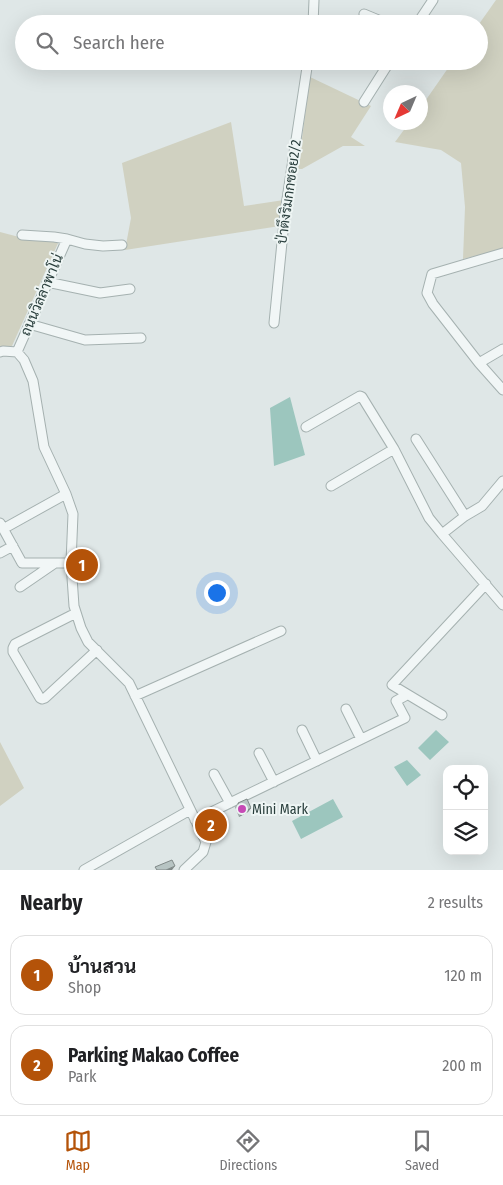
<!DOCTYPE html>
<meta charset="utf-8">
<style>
:root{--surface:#fff;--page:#f6f6f6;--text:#202124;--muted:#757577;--line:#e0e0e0;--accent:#b45309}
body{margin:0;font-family:"Fira Sans Condensed",Sarabun,sans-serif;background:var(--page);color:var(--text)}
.controls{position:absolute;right:15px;bottom:15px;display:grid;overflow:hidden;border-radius:10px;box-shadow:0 5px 20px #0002}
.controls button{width:45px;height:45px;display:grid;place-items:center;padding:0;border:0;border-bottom:1px solid var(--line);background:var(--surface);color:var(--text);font:25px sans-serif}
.compass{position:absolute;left:383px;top:85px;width:45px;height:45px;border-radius:50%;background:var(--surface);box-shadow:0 5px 20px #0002;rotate:224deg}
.you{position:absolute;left:216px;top:592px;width:18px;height:18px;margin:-12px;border:4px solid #fff;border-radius:50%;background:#1a73e8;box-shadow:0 0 0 8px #1a73e833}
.badge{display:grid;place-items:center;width:32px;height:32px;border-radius:50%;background:var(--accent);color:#fff;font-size:16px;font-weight:700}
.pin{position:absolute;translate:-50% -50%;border:2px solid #fff;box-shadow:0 1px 5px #0006}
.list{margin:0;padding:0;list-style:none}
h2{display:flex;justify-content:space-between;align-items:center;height:65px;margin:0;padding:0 20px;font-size:21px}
h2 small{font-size:16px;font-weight:400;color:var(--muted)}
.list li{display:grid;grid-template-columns:32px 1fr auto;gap:15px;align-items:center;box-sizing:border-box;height:80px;margin:0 10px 10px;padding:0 10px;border:1px solid var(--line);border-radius:15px}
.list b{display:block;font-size:19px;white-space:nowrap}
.list p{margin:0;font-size:16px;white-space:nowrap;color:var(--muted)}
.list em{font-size:16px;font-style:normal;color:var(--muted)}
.icon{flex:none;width:28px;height:28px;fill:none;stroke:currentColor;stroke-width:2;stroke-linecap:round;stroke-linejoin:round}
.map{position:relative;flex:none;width:503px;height:870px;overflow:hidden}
.search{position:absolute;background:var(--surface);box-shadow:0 5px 20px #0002;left:15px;right:15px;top:15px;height:55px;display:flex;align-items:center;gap:12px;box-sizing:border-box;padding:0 18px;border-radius:28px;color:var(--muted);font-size:19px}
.sheet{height:245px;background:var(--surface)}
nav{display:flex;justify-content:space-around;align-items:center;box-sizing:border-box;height:70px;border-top:1px solid var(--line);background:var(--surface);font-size:14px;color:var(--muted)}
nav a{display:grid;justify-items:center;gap:2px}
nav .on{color:var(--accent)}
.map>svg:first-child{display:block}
</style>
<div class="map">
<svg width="503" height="870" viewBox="0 0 503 870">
<rect width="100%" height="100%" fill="#dfe7e7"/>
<path fill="#d0d1c1" d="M496,0H503V249L463,259L465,207L461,163L441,150L395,142L409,123L420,122L421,107L453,61H479V24Z
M310,77L371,106L351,137L365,146H343L302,169H298Z
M231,122L244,206L284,200L280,226L125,250L131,218L122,163Z
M0,232L19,237L59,241L12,346H0Z
M0,742L24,788L0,806Z"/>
<path fill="#9cc6be" d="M290,397L305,455L274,466L270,408Z
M436,730L449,742L430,760L418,748Z
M407,760L421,775L407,786L394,767Z
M333,799L343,817L301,839L292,821Z"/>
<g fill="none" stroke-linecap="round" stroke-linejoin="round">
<g stroke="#a5b1b0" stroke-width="11">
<path id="minor" d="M364,14L388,24
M313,24L314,0
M417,24L433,0
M364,102L390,61
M22,235L54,237L67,239L85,244L103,246L122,245
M503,253L432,274L427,293L433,304L479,363L503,390
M47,282L100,293L130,289
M274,323L285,212L308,61
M29,324L85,340L141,338
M0,352L3,351L17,352L24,360L33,381L44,447L66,494L73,514L71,563L74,606L81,628L88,642L129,683L206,842L203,852L184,870
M17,352L67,239
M479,363L503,349
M306,427L360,396L362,397L394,449L429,518L442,534
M416,439L465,516
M503,481L482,506L465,516L442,534L503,605
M331,486L394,449
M0,523L22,563H71
M3,529L66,494
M0,553L13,546
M20,587L55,563
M76,613L15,644L13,648V652L40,698L42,699L45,698L97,650
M135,696L281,631
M346,709L361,739
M442,715L392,685L486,584
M302,730L317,761
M259,753L274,782
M214,774L230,803
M195,820L405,718L396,701L405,696
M84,870L190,810"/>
</g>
<use href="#minor" stroke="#f1f6f6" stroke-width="9"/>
</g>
<path fill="#9da9a8" d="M238,803L251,808L248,812L239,817L235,807Z"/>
<path fill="#808988" d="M251,808L248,812L239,817L242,813Z
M175,866L172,870H166Z"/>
<path fill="#b7c4c3" stroke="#808988" d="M247,799L251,808L242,813L238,803Z
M172,860L175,866L166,870H157L155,867Z"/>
<circle fill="#c64ab5" stroke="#eef5f4" stroke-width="2" cx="242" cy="809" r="5"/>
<g text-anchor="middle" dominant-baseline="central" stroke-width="4" stroke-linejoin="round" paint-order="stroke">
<g font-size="14" fill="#293e3c" stroke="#eef5f4">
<text transform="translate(289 192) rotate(-82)">ป่าตึงริมกกซอย2/2</text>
<text transform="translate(42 295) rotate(-67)">ถนนวิลล่าพาโน่</text>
</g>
<g font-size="14" fill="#293e3c" stroke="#eef5f4" text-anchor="start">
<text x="252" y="809">Mini Mark</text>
</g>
</g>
</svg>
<div class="controls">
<button><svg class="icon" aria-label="locate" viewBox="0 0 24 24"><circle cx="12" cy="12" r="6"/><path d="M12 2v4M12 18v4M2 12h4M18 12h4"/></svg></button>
<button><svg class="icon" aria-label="layers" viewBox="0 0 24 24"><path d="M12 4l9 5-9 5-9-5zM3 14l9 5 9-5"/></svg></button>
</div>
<svg class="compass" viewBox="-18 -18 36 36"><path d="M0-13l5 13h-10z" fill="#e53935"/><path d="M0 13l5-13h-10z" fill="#757577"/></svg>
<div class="you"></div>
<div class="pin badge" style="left:82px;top:565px">1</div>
<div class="pin badge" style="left:211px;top:825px">2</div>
<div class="search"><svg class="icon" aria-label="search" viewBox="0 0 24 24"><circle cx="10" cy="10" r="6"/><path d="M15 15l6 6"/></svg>Search here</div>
</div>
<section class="sheet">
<h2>Nearby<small>2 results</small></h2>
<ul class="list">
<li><span class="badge">1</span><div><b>บ้านสวน</b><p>Shop</p></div><em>120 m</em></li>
<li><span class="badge">2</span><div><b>Parking Makao Coffee</b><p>Park</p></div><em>200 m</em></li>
</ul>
</section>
<nav>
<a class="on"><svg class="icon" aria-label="map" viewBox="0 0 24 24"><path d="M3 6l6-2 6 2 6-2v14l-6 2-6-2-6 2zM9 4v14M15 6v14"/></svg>Map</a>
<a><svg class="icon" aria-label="directions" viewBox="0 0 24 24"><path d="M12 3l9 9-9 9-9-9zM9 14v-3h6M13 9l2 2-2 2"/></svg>Directions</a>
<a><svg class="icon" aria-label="saved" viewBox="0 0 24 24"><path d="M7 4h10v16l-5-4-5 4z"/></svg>Saved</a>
</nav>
